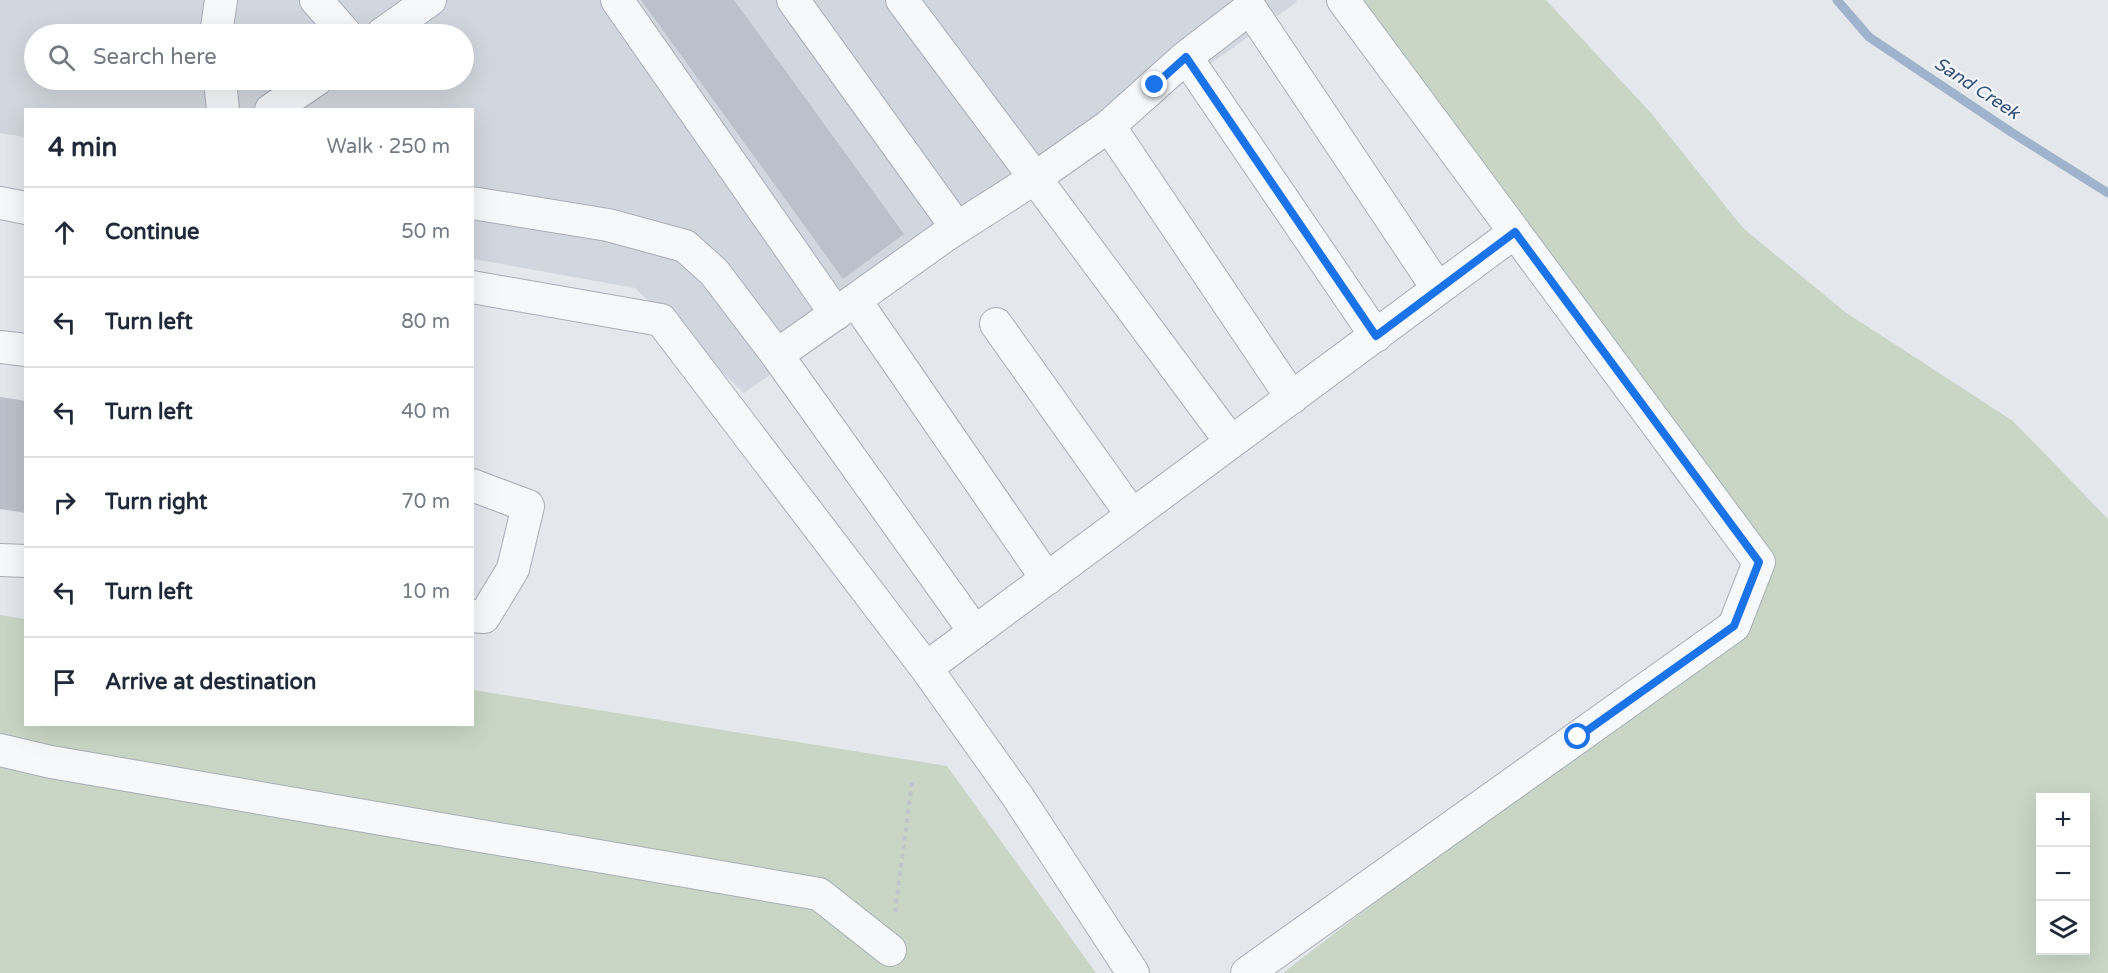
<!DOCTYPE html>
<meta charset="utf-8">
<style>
:root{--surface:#fff;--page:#f6f6f7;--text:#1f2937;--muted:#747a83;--line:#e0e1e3}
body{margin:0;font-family:"Varela Round",sans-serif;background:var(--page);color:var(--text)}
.controls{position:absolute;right:18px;bottom:18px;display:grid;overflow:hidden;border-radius:0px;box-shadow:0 6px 24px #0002}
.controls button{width:54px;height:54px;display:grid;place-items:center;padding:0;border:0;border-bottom:2px solid var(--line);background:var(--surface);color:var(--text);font:30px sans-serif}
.stop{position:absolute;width:18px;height:18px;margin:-14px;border:4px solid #1a73e8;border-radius:50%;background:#fff}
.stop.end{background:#1a73e8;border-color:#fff;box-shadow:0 2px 6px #0008}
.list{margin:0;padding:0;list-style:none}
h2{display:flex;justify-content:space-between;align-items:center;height:78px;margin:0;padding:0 24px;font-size:26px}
h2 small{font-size:20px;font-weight:400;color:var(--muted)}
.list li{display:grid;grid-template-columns:39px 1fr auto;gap:18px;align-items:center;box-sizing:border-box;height:90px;padding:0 24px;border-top:2px solid var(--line)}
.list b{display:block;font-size:22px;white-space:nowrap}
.list em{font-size:20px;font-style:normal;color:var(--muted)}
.icon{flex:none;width:33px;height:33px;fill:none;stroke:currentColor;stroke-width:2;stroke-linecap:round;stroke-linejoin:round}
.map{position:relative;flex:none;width:2108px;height:973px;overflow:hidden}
.search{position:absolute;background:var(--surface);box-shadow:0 6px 24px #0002;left:24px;top:24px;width:450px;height:66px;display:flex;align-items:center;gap:15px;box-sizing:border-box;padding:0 21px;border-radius:33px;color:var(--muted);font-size:22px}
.panel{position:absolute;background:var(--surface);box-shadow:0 6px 24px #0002;left:24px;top:108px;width:450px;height:618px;border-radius:0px}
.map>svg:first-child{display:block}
</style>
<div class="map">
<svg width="2108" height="973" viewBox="0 0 2108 973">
<rect width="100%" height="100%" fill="#e4e7ec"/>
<path fill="#d2d6de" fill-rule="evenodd" d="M0,0H1296L1297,2L970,235L744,393L635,288L473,259L472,110H26L25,137L0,133ZM34,34H464V80H34Z"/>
<path fill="#c9d6c5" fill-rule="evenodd" d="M1342,0H1546L1651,113L1743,228L1845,312L2013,421L2108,519V973H1283L1734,626L1759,562ZM2040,798H2086V950H2040Z
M0,615L25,619L26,724H472L473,690L947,766L1096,973H0Z"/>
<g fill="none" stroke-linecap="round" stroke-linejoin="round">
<path stroke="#9fb4cc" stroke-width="9" d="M1837,0L1869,37L2011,132L2108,193"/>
</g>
<path fill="#bbc0ca" d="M641,0H734L904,234L843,279Z
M0,397L26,401V513L0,509Z"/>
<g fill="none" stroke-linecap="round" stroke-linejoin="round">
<g stroke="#a9aeb7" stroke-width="34">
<path id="minor" d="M316,0L346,34
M617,0L836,314
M793,0L957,228
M216,34L221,0
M382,34L430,0
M220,80L223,110
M271,110L316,80
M1109,126L1186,57
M0,203L26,208
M472,203L608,225L685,246L714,272L777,355
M472,287L661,320L926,668L1018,797L1133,973
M855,300L946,235L1035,178L902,0
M996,324L1132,515
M1376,336L1186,57L1250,8L1438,289
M0,347L26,350
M1231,442L1035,178L1109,126L1292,398
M472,485L528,506L513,569L484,617L472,616
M0,560L26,561
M975,632L777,355L855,300L1047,579
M926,668L1515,232
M0,750L51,762L819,894L890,950
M1247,973L1734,626L1759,562L1343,0"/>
</g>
<path stroke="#c2c5cb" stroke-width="4" stroke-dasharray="4.5 4.5" stroke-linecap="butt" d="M895,912L912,782"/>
<use href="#minor" stroke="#f7f8fa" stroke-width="32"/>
</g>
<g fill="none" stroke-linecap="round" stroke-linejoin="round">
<path stroke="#1a73e8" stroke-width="8" d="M1155,85L1186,57L1376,336L1515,232L1759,562L1734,626L1578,737"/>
</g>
<g text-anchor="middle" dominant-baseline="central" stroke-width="4.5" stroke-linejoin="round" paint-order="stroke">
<g font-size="18" font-style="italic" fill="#34527a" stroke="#f4f6f9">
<text transform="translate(1977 88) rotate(33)">Sand Creek</text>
</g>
</g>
</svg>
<div class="controls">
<button>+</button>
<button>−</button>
<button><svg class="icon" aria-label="layers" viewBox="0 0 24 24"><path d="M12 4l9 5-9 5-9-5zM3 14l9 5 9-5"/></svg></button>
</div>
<div class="stop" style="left:1578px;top:737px"></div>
<div class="stop end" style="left:1155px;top:85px"></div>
<div class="search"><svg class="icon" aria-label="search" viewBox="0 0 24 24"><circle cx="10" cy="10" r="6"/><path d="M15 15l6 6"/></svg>Search here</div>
<section class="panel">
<h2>4 min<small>Walk · 250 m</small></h2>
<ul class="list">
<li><svg class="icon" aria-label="ahead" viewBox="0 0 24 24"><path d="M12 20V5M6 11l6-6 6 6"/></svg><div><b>Continue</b></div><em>50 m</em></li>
<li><svg class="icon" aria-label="left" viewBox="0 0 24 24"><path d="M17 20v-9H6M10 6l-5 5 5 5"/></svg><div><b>Turn left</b></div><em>80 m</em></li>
<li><svg class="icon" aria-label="left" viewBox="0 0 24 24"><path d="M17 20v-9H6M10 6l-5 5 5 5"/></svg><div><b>Turn left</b></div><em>40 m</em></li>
<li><svg class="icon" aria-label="right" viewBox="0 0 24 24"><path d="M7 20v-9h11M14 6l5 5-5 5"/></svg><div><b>Turn right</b></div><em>70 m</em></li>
<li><svg class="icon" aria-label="left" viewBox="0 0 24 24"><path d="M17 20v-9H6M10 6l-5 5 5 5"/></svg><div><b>Turn left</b></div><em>10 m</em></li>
<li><svg class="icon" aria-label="arrive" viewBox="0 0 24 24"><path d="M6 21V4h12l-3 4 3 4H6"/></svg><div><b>Arrive at destination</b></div></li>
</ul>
</section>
</div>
